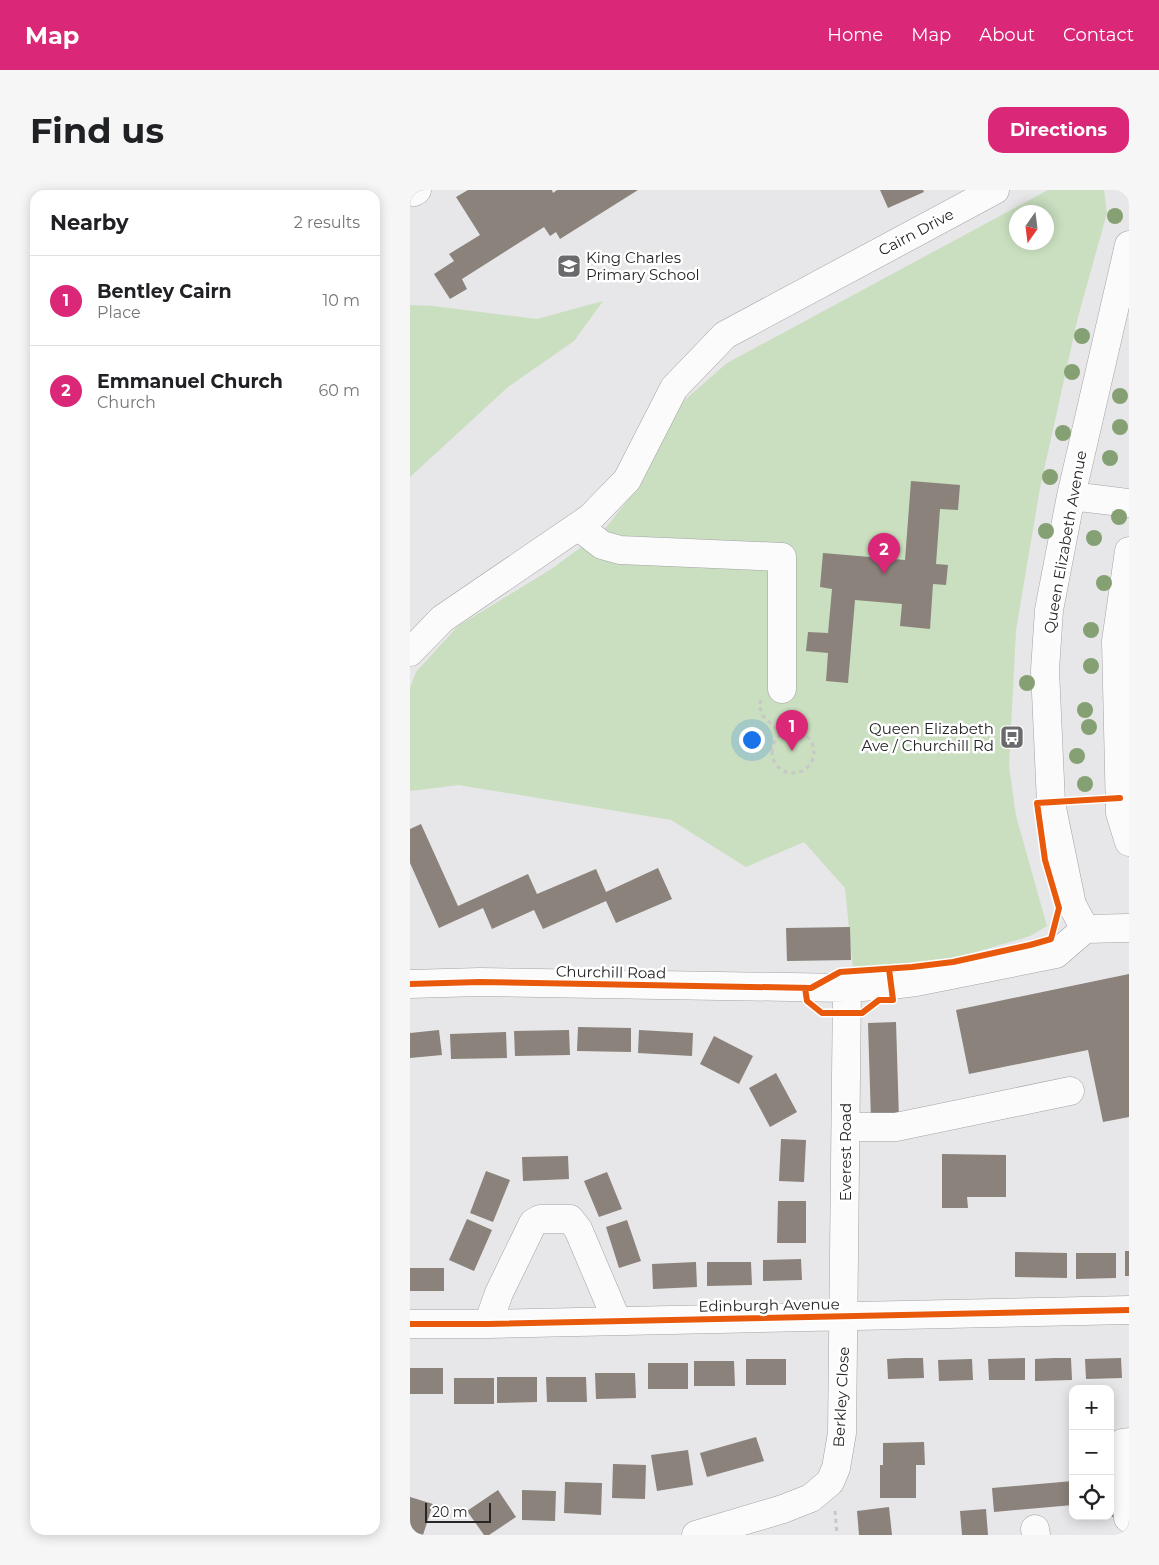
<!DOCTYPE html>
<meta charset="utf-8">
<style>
:root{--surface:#fff;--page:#f6f6f6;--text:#202124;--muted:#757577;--line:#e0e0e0;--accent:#db2777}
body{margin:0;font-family:Montserrat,sans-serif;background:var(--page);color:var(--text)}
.controls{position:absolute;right:15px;bottom:15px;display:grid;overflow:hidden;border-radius:10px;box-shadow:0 2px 12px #0003}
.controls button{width:45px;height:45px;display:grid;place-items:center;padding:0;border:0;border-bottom:1px solid var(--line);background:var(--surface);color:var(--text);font:25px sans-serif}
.compass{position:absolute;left:599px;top:15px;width:45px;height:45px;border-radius:50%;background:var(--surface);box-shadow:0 2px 12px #0003;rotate:194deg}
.scale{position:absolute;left:15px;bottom:12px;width:66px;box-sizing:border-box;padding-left:5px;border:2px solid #262627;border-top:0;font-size:14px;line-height:18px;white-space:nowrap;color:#262627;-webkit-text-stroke:4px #fff;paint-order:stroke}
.you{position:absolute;left:341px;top:549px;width:18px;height:18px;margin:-12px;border:4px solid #fff;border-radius:50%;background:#1a73e8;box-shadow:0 0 0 8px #1a73e833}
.badge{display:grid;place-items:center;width:32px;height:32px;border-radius:50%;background:var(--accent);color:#fff;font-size:16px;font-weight:700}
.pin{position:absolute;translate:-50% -41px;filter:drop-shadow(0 1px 2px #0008)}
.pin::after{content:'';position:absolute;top:26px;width:18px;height:15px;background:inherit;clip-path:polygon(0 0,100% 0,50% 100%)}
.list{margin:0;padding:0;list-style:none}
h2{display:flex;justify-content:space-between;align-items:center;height:65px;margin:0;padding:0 20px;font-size:21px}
h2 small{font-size:16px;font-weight:400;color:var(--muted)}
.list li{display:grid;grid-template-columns:32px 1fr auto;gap:15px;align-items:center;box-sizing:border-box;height:90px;padding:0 20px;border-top:1px solid var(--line)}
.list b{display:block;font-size:19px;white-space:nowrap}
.list p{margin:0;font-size:16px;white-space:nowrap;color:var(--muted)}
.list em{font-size:16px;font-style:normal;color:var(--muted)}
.icon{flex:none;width:28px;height:28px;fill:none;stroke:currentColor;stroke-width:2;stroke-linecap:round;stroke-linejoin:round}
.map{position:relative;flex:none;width:719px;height:1345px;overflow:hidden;border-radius:15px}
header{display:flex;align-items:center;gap:30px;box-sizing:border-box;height:70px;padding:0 25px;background:var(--accent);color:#fff}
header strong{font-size:24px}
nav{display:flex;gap:28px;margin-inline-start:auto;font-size:18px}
.intro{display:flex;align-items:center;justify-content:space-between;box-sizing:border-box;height:120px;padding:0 30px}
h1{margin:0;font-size:35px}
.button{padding:12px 22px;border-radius:15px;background:var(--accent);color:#fff;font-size:18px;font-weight:700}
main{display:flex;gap:30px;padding:0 30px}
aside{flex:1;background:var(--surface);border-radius:15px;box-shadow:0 2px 12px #0003}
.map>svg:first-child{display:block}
</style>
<header>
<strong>Map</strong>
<nav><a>Home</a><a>Map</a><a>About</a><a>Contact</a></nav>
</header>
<div class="intro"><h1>Find us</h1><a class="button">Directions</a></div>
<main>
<aside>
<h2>Nearby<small>2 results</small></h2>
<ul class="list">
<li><span class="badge">1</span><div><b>Bentley Cairn</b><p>Place</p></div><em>10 m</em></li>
<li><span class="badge">2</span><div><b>Emmanuel Church</b><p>Church</p></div><em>60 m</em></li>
</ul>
</aside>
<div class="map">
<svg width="719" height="1345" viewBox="0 0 719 1345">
<rect width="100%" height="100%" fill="#e7e6e8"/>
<path fill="#c9dfbf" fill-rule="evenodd" d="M638,0H694L697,23L668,127L630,298L606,440L599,576L606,626L637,736L620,746L546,768L443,779L435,698L394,652L336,677L261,630L49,595L0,601V498L6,482L48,436L143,378L194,340L232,292L269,215L317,173ZM606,22H636V52H606Z
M193,111L164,151L98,197L0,287V115L23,116L127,129Z"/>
<path fill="#8a827b" d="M58,0H142L143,3L147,0H228L150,49L146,42L140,46L134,37L52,89L57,99L40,109L24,84L44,71L39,64L70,45L46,7Z
M470,0H513L514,2L478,18Z
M501,291L550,295L548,320L530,319L526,374L538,375L536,395L523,394L520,439L490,436L492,414L445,410L438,493L416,491L418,463L396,461L398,442L418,443L422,399L410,397L413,363L495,370Z
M11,634L48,716L118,684L127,704L186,679L196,702L248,678L262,709L206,733L196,711L133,739L124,720L82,739L73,718L29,738L0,673V639Z
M440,737L441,770L377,771L376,738Z
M719,784V927L693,932L678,860L559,884L546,820Z
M486,832L489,929L461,930L458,833Z
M168,837L221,838V862L167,861Z
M29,840L32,865L0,868V843Z
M159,840L160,865L105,866L104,841Z
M229,840L283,843L282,866L228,863Z
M96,842L97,868L41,869L40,844Z
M304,846L343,866L329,894L290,874Z
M366,883L387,922L360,937L339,898Z
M371,949L396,950L394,992L369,991Z
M532,964L596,965V1007H557L558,1018H532Z
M158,966L159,989L113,991L112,967Z
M76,981L100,990L83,1032L60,1023Z
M197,982L212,1019L189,1027L174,991Z
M368,1011H396V1053H367Z
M57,1029L82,1040L64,1081L39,1070Z
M217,1030L231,1071L209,1078L196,1037Z
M715,1061H719V1086H715Z
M605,1062L657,1063V1088L605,1087Z
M666,1063H706V1088L666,1089Z
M391,1069L392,1090L353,1091V1070Z
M286,1072L287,1097L243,1099L242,1074Z
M297,1072H341L342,1095L297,1096Z
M0,1078H34V1101H0Z
M495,1168H513L514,1188L478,1189L477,1169Z
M615,1168V1190H579L578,1169Z
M644,1168H661L662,1190L625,1191V1169Z
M711,1168L712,1188L676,1189L675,1169Z
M336,1169H376V1195H336Z
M562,1169L563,1190L529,1191L528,1170Z
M284,1171H324L325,1196H284Z
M238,1173H278V1199H238Z
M0,1178H33V1204H0Z
M185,1183H225L226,1208L186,1209Z
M87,1187H127V1212L87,1213Z
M136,1187H176L177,1212H137Z
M44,1188H84V1214H44Z
M346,1247L354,1271L297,1287L290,1263Z
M514,1252L515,1275H506V1308H470V1275H473V1253Z
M278,1260L283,1295L247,1301L241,1265Z
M700,1262L705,1327H700Z
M203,1274L236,1275L235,1309L202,1308Z
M663,1291V1315L584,1322L582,1298Z
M155,1292L192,1293L191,1325L154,1323Z
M88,1300L106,1327L79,1345H74L57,1321Z
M112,1300L146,1301L145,1331L112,1330Z
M0,1307L23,1314L13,1345L0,1344Z
M479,1317L482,1345H449L447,1321Z
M576,1319L578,1345H552L550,1321Z"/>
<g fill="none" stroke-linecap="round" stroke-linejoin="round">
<g stroke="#a3a2a4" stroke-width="29">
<path id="minor" d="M3,0L4,2L7,0
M661,306L719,313
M169,337L192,355L210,360L372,367V499
M719,361L706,451L710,623L719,652
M0,462L32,429L180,328L217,290L264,198L315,145L585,0
M675,739L662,715L641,613L635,480L639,420L661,306L719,55
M0,794L70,792L437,798L481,795L506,792L646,764L675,739L719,738
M436,937H486L660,901
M0,1134H78L719,1120
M78,1134L89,1103L123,1033L130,1029H160L168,1039L207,1131
M718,1328L712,1253L719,1252
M625,1339L626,1345
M286,1345L373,1319L401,1308L420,1292L426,1278L432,1243L437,798"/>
</g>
<path stroke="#c7c7c8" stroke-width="3" stroke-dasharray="4 4" stroke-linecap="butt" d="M351,510L349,515L353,526L371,543
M362 562a21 21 0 1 1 42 0a21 21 0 1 1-42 0Z
M425,1321L427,1345"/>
<use href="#minor" stroke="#fbfbfc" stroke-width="28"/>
<g stroke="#fff" stroke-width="9">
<path id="cycleway" d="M0,794L70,792L401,798L430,782L502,777L543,772L620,755L641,749L649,718L635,670L627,613L710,608
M395,798L397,811L412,823H452L469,810H483L479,779
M0,1134H78L719,1120"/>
</g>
<use href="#cycleway" stroke="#e8590c" stroke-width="6"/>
</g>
<g fill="#85a072">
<circle cx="705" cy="26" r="8"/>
<circle cx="672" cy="146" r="8"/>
<circle cx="662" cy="182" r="8"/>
<circle cx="710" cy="206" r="8"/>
<circle cx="710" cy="237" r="8"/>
<circle cx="653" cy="243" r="8"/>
<circle cx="700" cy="268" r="8"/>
<circle cx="640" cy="287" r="8"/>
<circle cx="709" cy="327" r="8"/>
<circle cx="636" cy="341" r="8"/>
<circle cx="684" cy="348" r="8"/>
<circle cx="694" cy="393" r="8"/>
<circle cx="681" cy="440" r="8"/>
<circle cx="681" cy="476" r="8"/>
<circle cx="617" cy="493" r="8"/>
<circle cx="675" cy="520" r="8"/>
<circle cx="679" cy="537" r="8"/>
<circle cx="667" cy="566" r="8"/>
<circle cx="675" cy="594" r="8"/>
</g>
<defs>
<g id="school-square" transform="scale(1.25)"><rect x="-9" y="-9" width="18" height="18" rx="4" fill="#6a696b" stroke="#fff"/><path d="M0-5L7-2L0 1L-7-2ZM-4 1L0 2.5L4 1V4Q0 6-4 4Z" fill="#fff"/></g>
<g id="bus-square" transform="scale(1.25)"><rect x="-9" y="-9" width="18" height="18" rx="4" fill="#6a696b" stroke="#fff"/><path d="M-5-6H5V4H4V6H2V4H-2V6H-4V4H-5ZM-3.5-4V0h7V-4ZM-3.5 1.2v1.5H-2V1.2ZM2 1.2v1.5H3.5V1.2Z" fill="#fff"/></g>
</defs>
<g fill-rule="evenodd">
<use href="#school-square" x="159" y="76"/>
<use href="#bus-square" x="602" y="547"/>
</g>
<g text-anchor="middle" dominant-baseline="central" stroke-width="5" stroke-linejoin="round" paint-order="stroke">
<g font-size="15" fill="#262627" stroke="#fff">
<text transform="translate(506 42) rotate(-28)">Cairn Drive</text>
<text transform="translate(655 352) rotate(-80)">Queen Elizabeth Avenue</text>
<text transform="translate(201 782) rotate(1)">Churchill Road</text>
<text transform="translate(435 962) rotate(-90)">Everest Road</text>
<text transform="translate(359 1115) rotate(-1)">Edinburgh Avenue</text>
<text transform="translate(431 1207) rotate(-87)">Berkley Close</text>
</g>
<g font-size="15" fill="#262627" stroke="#fff" text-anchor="start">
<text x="176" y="67">King Charles<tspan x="176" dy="17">Primary School</tspan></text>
<text x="584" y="538" text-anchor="end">Queen Elizabeth<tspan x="584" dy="17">Ave / Churchill Rd</tspan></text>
</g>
</g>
</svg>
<div class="controls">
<button>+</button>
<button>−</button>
<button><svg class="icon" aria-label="locate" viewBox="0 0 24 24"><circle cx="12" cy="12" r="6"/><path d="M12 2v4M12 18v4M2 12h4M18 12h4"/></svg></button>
</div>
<svg class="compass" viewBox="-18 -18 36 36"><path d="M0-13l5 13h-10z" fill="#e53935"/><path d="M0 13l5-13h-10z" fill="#757577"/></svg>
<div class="scale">20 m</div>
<div class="you"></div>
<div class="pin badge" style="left:382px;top:561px">1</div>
<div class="pin badge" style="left:474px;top:384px">2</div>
</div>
</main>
